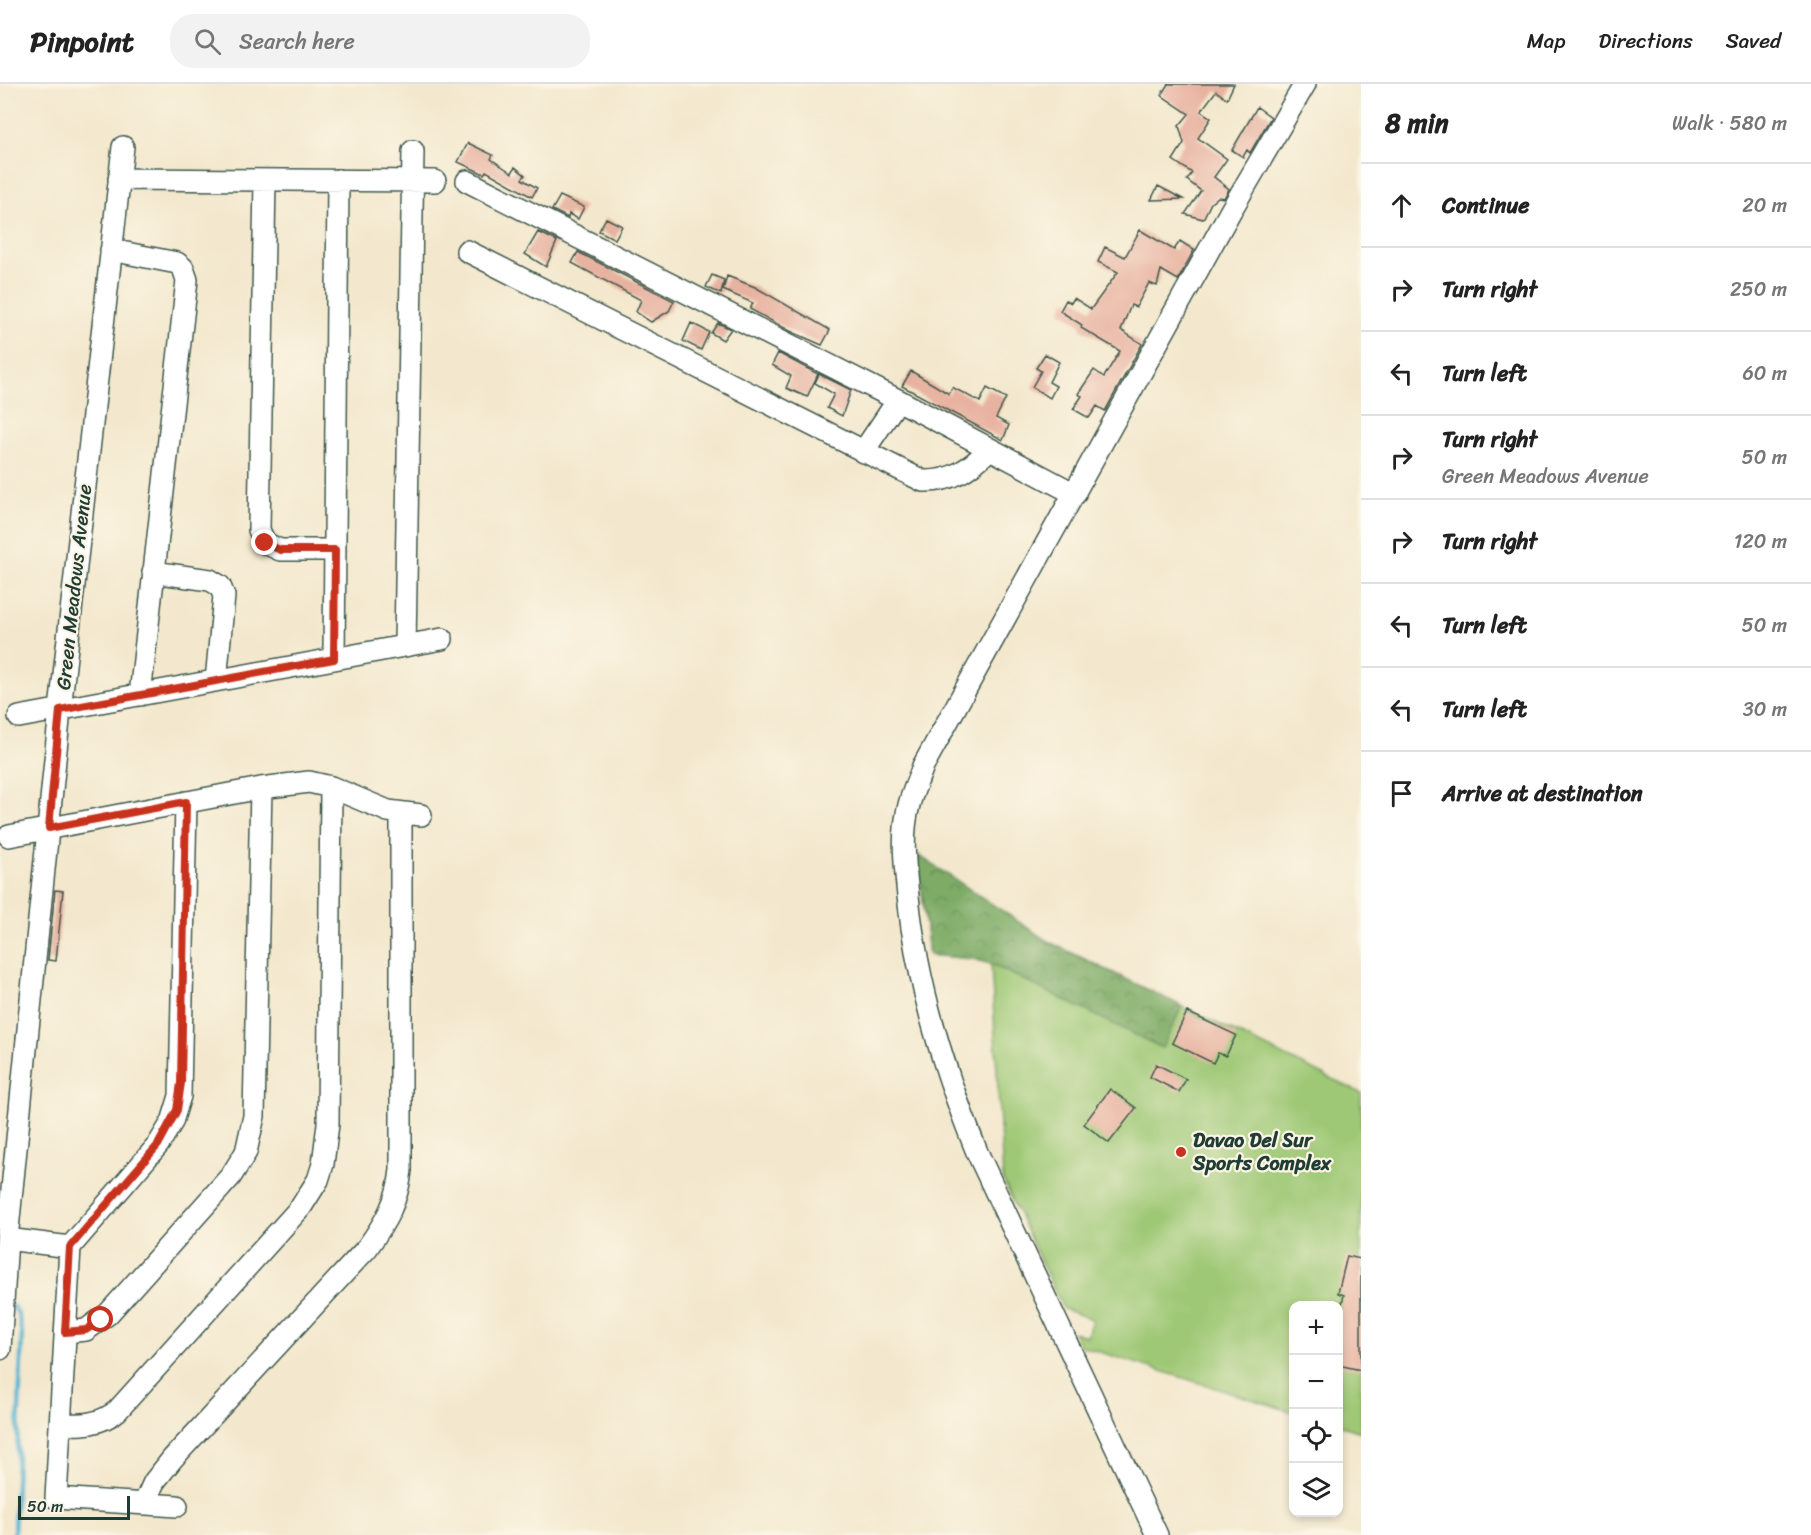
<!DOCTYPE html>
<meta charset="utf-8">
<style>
:root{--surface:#fff;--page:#f2f2f2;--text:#222;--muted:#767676;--line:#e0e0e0}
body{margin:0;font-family:Sriracha,sans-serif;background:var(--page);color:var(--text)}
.controls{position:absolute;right:18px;bottom:18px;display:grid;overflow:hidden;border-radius:12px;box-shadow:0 3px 9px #0003}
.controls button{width:54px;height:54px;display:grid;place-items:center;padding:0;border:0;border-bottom:2px solid var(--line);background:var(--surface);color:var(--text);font:30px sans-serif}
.scale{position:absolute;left:18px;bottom:15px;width:112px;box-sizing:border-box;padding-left:6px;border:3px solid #1f3d34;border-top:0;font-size:16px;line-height:21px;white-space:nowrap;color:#1f3d34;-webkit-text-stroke:4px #fcf5e5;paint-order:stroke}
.stop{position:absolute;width:18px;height:18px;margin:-14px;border:4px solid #c8321e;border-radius:50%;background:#fff}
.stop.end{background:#c8321e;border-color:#fff;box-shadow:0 2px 6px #0008}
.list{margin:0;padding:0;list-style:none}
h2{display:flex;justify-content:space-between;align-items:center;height:78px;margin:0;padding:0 24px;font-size:26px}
h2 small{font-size:20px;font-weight:400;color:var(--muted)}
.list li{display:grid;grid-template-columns:39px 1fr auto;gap:18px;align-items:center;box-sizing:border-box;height:84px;padding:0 24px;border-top:2px solid var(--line)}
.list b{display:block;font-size:22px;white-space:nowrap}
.list p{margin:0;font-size:20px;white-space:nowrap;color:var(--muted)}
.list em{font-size:20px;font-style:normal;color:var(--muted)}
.icon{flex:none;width:33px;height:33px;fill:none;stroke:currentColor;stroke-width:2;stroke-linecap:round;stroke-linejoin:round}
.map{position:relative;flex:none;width:1361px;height:1451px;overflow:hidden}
header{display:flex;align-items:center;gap:36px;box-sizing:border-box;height:84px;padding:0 30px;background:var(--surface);border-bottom:2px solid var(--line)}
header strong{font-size:28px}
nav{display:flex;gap:33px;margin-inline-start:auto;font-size:21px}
.search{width:420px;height:54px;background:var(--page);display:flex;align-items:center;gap:15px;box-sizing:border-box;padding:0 21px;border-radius:24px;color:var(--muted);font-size:22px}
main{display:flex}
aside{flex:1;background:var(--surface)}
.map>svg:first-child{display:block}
</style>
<header>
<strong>Pinpoint</strong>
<div class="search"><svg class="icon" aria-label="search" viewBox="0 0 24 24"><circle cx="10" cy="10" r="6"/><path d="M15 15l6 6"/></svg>Search here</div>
<nav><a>Map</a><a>Directions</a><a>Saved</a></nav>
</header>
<main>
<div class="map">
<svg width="1361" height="1451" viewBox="0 0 1361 1451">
<defs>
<pattern id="forest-crowns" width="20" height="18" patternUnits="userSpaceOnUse" patternTransform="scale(1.5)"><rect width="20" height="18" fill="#7eac66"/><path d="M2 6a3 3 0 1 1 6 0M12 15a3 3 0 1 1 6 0" fill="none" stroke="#678d55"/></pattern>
</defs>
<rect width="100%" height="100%" fill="#fcf5e5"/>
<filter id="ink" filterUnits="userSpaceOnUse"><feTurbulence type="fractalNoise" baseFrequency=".0167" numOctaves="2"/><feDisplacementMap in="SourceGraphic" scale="12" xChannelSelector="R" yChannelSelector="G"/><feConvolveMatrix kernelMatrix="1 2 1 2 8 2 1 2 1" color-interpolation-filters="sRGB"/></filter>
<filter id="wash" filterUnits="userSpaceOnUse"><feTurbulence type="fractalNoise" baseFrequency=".008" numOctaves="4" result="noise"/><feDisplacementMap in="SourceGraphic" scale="24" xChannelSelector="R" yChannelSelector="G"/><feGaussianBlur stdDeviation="1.35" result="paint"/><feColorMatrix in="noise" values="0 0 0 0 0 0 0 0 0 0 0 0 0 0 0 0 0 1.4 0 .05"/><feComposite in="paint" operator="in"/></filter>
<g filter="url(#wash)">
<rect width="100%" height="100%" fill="#f3e8cd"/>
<path fill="#9ec875" stroke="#5e8254" stroke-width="1.5" d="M918,771L1049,858L1361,1009V1348L1339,1341L1338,1222H1294L1293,1328L1080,1262L1073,1248L1087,1252L1092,1235L1063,1225L1003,1096L991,880L974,875L929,871Z"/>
<path fill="url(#forest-crowns)" stroke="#4e744d" stroke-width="1.5" d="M918,771L1049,858L1182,922L1162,964L991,880L974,875L929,871Z"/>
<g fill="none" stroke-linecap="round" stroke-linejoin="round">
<path stroke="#53b3d2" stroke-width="4.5" d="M13,1222L18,1230L22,1250L14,1451"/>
</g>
<g id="blocks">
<path fill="#e8b2a0" d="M1168,0H1234L1227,15L1216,7L1201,27L1211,34L1198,54L1227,75L1214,93L1229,105L1224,114L1218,113L1211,119L1203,135L1185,130L1201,107L1187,96L1192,89L1173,76L1184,59L1179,42L1189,30L1161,11Z
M1257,23L1271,33L1250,69L1247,66L1243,73L1232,66Z
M468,59L493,71L491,75L512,89L515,83L525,91L522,95L537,104L532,113L486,87L484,90L458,78Z
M1158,102L1183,115L1151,116Z
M560,112L584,123L578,135L569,130L568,134L552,126Z
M606,134L622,142L615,155L599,147Z
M1140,146L1174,166L1180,157L1194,166L1178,196L1161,186L1157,202L1149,199L1136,223L1131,221L1121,246L1142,260L1105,327L1097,322L1089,334L1073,325L1082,312L1078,310L1094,286L1104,293L1120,267L1081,244L1082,241L1060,227L1066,216L1071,219L1074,214L1091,225L1118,188L1098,178L1105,163L1125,173Z
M538,148L557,157L546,183L525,170Z
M578,168L674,217L669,227L651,238L636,228L641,216L572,179Z
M712,191L724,196L721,210L706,203Z
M727,192L755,203L830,246L822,261L790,247L750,225L753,219L723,206Z
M691,239L709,248L701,266L683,257Z
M718,239L731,245L723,256L711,249Z
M778,269L818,290L807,313L786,304L791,292L772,281Z
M1045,270L1059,278L1049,298L1056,302L1050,314L1032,303L1041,287L1036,284Z
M911,287L949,310L952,303L980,318L987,304L1006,314L996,334L1009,341L1003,356L902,302Z
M819,290L851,306L842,332L827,324L834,310L815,299Z
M55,806L63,807L56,877L48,876Z
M1187,928L1236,951L1226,972L1218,969L1213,979L1172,959Z
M1156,980L1186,995L1179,1008L1150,993Z
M1110,1005L1136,1024L1109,1059L1084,1040Z
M1347,1172L1361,1175V1286L1338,1281V1236L1344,1211L1338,1209Z"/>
</g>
</g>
<g filter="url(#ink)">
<use href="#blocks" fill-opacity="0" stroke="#3f574b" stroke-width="1.5"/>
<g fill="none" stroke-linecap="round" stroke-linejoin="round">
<g stroke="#3f574b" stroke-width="24">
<path id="minor" d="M119,95L435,97
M265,96L259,446L265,459L280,466H335
M467,97L898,316L1075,410
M111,166L177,179L183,184L187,196L140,611
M467,167L923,397C953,398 970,384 990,365
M863,368L898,316
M153,488L210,496L220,502L224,512L216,597
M405,562L413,67
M334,575L338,96
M19,633L442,555
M9,752L261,704L309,698L331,703L388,727L421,731
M7,1155L70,1163
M65,1248L86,1246L108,1230L231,1092L246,1068L254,1032L261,704
M0,1265L7,1155L60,626L123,63
M60,1340C82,1341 99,1341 117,1327L301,1123L318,1096L323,1080L328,1040L331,703
M144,1420L154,1398L173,1374L367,1164C385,1139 398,1117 401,1086V730
M177,1422L56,1414L70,1163L158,1061L172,1038L180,1012L186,718
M1157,1451L977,1068C943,985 917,901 908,812C905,782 901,750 909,721C912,708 919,695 923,682L1230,128L1305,0"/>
</g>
<use href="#minor" stroke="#fff" stroke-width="21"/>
</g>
</g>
<g fill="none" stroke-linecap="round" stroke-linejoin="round" filter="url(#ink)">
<path stroke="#c8321e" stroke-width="8" d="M101,1236L86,1246L65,1248L70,1163L158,1061L177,1026L181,999L186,718L49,744L60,626L334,575L335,466H280L265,459"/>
</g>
<circle fill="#c8321e" stroke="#fcf5e5" stroke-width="2" cx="1181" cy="1068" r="6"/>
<g text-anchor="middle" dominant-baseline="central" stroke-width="4.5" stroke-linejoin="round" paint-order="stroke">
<g font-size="20" fill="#1f3d34" stroke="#fcf5e5">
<text transform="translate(74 503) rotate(-84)">Green Meadows Avenue</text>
</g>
<g font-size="20" font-weight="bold" fill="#1f3d34" stroke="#fcf5e5" text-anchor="start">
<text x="1193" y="1056">Davao Del Sur<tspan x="1193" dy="23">Sports Complex</tspan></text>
</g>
</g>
</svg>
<div class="controls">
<button>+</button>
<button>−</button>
<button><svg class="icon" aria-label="locate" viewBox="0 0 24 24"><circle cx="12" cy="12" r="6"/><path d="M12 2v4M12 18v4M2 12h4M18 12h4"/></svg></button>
<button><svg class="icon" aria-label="layers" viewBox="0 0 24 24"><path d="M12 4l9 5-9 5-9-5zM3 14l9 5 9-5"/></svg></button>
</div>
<div class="scale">50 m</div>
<div class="stop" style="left:101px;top:1236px"></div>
<div class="stop end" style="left:265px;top:459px"></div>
</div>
<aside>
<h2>8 min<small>Walk · 580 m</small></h2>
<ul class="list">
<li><svg class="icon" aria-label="ahead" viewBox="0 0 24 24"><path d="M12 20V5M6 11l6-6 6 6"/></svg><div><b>Continue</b></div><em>20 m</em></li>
<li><svg class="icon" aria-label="right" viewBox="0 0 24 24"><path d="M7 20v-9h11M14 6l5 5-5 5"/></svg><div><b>Turn right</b></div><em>250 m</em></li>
<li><svg class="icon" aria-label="left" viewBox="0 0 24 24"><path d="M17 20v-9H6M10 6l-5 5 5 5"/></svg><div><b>Turn left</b></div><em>60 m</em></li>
<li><svg class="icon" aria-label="right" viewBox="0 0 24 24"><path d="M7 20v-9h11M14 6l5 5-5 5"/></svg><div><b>Turn right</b><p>Green Meadows Avenue</p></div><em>50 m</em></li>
<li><svg class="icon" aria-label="right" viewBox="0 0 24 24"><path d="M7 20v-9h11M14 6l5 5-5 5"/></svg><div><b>Turn right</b></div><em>120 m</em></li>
<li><svg class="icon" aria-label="left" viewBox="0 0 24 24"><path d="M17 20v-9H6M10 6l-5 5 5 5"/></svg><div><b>Turn left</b></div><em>50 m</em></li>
<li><svg class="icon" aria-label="left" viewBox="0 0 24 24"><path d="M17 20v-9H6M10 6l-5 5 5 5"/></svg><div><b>Turn left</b></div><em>30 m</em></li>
<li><svg class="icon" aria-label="arrive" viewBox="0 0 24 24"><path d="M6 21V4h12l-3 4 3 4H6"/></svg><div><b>Arrive at destination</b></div></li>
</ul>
</aside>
</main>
